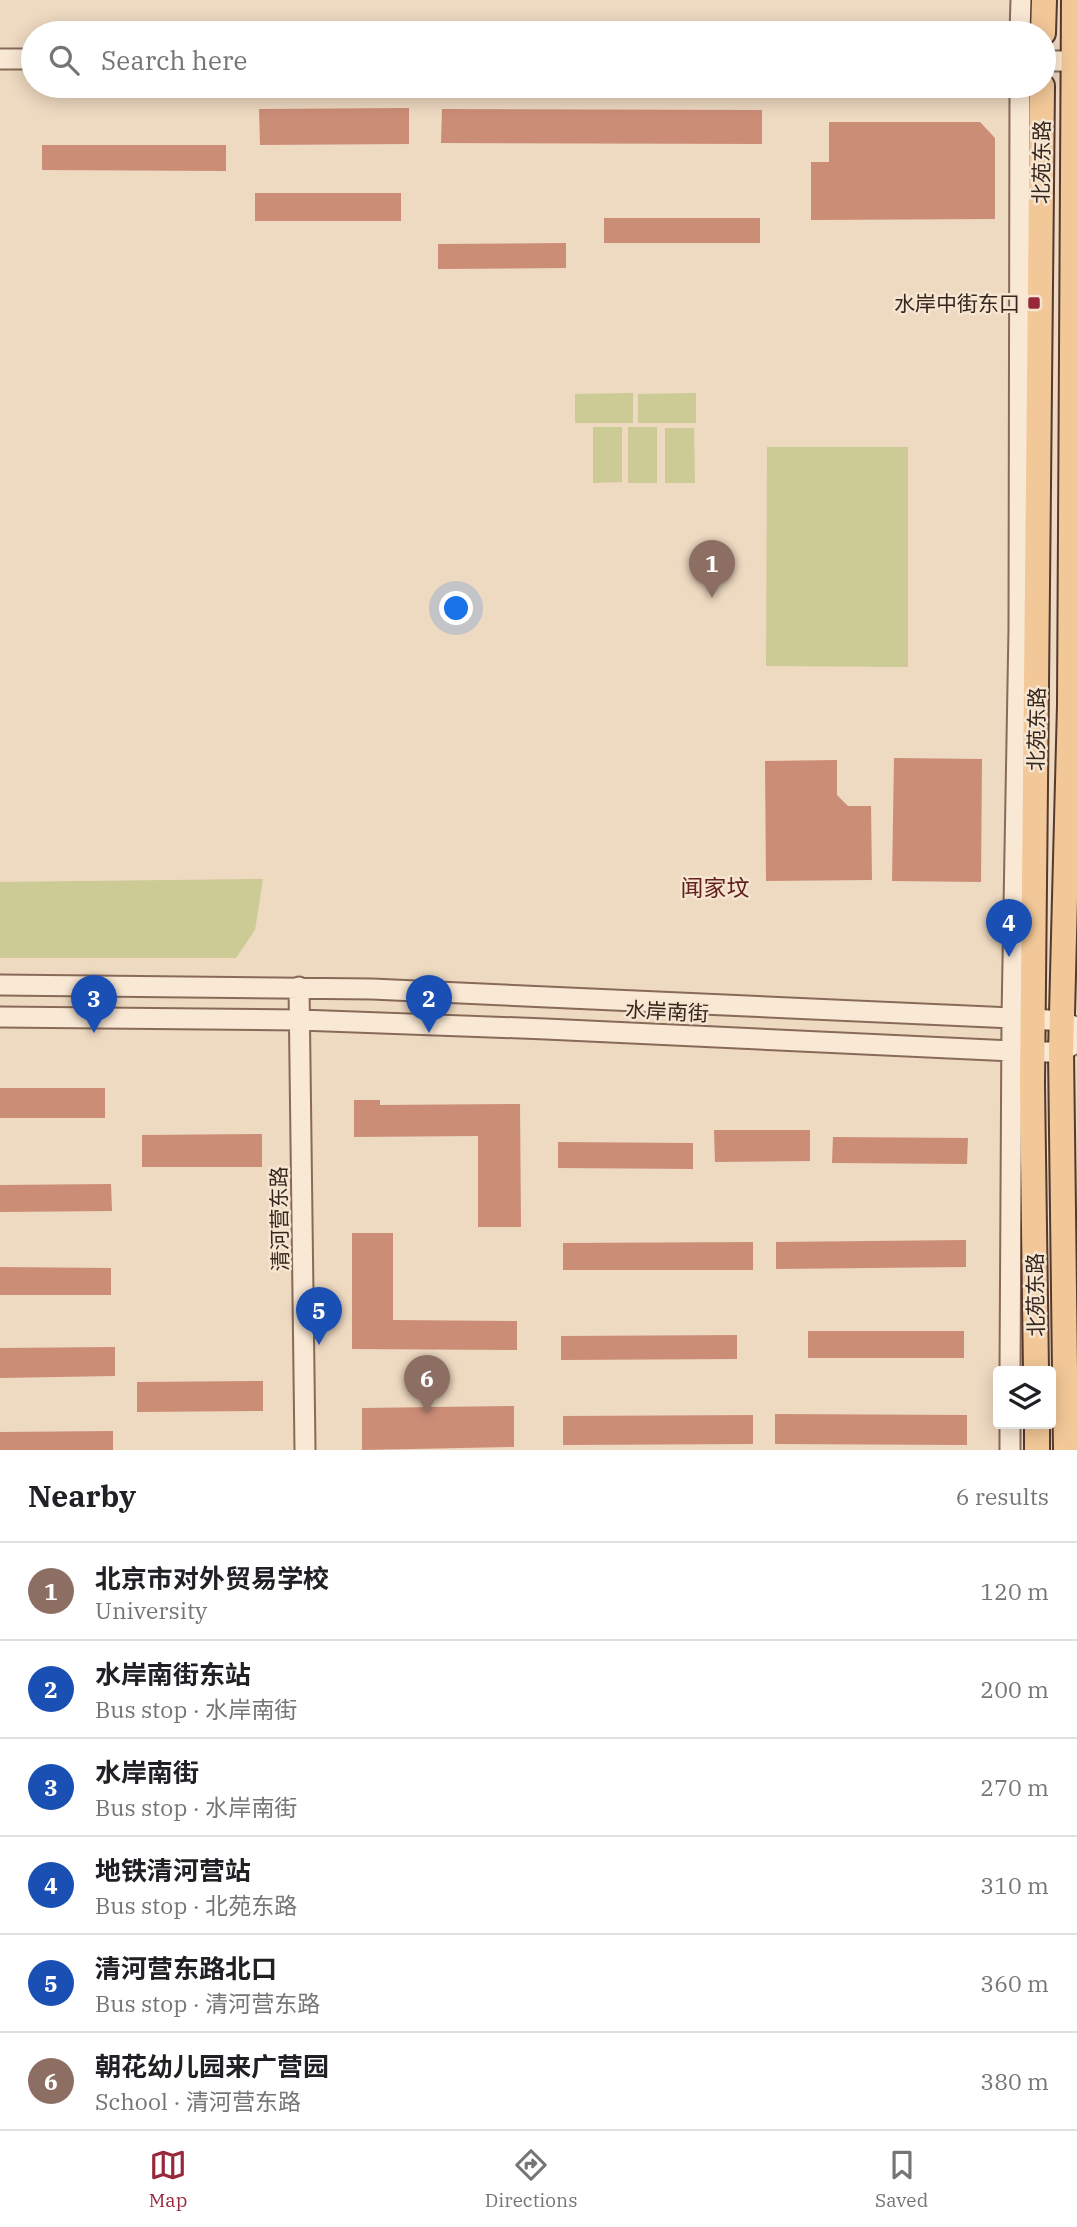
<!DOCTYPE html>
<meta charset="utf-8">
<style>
:root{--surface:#fff;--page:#f2f2f2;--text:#202124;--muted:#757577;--line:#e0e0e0;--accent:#97283b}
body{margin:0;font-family:"IBM Plex Serif","Noto Sans SC",serif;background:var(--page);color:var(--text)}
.controls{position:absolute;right:21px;bottom:21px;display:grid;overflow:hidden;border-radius:7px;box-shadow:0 4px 18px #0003}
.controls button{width:63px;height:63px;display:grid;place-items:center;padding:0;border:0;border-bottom:2px solid var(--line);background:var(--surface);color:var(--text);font:35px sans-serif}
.you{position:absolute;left:457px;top:609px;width:24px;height:24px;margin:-18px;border:5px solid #fff;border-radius:50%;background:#1a73e8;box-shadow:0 0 0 10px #1a73e833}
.badge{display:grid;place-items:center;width:46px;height:46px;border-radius:50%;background:var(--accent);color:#fff;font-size:23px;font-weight:700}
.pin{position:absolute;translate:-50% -58px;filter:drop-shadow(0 2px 4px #0008)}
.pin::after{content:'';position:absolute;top:37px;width:24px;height:21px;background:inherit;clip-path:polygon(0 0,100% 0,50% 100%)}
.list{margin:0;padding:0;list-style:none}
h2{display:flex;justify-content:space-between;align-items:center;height:91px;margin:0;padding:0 28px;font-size:30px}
h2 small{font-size:23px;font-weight:400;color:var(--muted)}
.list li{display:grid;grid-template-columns:46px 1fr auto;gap:21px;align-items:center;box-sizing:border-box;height:98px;padding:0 28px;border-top:2px solid var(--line)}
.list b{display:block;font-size:26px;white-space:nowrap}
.list p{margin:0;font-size:23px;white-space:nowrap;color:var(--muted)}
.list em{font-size:23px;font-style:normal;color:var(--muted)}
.icon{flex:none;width:38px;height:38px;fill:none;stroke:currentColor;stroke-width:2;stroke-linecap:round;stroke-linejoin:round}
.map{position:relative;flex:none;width:1077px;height:1450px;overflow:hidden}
.search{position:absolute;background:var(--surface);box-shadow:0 4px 18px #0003;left:21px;right:21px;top:21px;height:77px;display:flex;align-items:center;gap:18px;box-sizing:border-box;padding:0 24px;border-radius:38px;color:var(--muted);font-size:26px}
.sheet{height:679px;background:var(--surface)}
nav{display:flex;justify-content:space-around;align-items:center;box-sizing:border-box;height:98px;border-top:2px solid var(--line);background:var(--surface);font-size:19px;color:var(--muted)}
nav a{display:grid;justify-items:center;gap:4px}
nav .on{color:var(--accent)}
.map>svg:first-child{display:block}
</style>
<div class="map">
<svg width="1077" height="1450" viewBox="0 0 1077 1450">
<rect width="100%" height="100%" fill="#eed9c1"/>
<path fill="#ccca95" d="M633,393V423H575V394Z
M696,393V423H638V394Z
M593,427H622V482L593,483Z
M657,427V483H628V427Z
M665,428H694L695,483H665Z
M767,447H908V667L766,666Z
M263,879L255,930L236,958H0V882Z"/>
<path fill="#cc8d77" d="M409,108V144L260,145L259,109Z
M442,109L762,110V144L441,143Z
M829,122H980L995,138V219L811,220V162H829Z
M42,145H226V171L42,170Z
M255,193H401V221H255Z
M604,218H760V243H604Z
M566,243V268L438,269V244Z
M894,758L982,759L981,882L892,881Z
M837,760V795L848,806H871L872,880L766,881L765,761Z
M0,1088H105V1118H0Z
M354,1100H380V1105L520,1104L521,1227H478V1136L354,1137Z
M714,1130H810V1161L715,1162Z
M262,1134V1167H142V1135Z
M833,1137L968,1138L967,1164L832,1163Z
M558,1142L693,1143V1169L558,1168Z
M111,1184L112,1211L0,1212V1185Z
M352,1233H393V1320L517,1321V1350L352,1349Z
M966,1240V1267L776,1269V1242Z
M753,1242V1270H563V1243Z
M0,1267L111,1268V1295H0Z
M808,1331H964V1358H808Z
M737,1335V1359L561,1360V1336Z
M115,1347V1376L0,1378V1348Z
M263,1381V1411L137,1412V1382Z
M514,1406V1447L362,1450V1408Z
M775,1414L967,1415V1445L775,1444Z
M753,1415V1444L563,1445V1416Z
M113,1431V1450H0V1432Z"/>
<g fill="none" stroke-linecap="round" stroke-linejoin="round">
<g stroke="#886a59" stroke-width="23">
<path id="minor" d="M1020,33L1021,0
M0,59H33
M1044,61H1077
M0,985L372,989L1033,1019L1062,1021L1073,1026
M299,987L305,1450
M0,1017L300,1020L546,1029L1032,1052H1061L1077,1042
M1010,1371L1012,1018L1019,629L1020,86
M1010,1450V1424"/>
</g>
<g stroke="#55392d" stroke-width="28">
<path id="major" d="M1043,33L1044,0
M1036,1371L1032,1084L1042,86
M1037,1424V1450
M1066,1450L1061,1052L1070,705L1074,0"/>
</g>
<use href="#minor" stroke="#f9e8d4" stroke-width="19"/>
<use href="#major" stroke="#f2c898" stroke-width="24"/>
</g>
<rect fill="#97283b" stroke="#f5e5d1" stroke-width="2.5" x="1027" y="296" width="14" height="14" rx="3.5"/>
<g text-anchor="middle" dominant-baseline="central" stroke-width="5" stroke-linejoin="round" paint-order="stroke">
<g font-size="21" fill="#37261d" stroke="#f5e5d1">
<text transform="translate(1041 162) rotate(-89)">北苑东路</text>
<text transform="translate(1036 729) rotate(-89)">北苑东路</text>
<text transform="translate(667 1011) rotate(3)">水岸南街</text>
<text transform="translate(279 1219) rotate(-91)">清河营东路</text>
<text transform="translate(1035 1295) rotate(-91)">北苑东路</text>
</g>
<g font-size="21" fill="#37261d" stroke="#f5e5d1" text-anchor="end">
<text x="1020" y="303">水岸中街东口</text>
</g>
<g font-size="23" fill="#64201c" stroke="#f5e5d1">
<text x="715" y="887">闻家坟</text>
</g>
</g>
</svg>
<div class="controls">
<button><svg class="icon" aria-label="layers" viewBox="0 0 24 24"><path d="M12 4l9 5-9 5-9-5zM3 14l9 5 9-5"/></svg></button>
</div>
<div class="you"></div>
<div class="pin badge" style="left:712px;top:598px;background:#8d6e63">1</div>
<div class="pin badge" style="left:429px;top:1033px;background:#1a4fb4">2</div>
<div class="pin badge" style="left:94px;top:1033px;background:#1a4fb4">3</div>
<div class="pin badge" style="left:1009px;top:957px;background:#1a4fb4">4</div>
<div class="pin badge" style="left:319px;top:1345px;background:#1a4fb4">5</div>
<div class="pin badge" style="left:427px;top:1413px;background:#8d6e63">6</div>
<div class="search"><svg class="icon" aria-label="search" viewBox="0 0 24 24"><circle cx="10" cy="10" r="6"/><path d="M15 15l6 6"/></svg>Search here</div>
</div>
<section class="sheet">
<h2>Nearby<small>6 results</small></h2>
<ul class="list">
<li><span class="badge" style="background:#8d6e63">1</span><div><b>北京市对外贸易学校</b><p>University</p></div><em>120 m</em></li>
<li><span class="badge" style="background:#1a4fb4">2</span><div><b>水岸南街东站</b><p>Bus stop · 水岸南街</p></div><em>200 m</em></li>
<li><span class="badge" style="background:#1a4fb4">3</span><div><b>水岸南街</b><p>Bus stop · 水岸南街</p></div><em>270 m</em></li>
<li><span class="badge" style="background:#1a4fb4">4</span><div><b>地铁清河营站</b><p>Bus stop · 北苑东路</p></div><em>310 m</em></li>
<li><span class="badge" style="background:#1a4fb4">5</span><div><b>清河营东路北口</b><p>Bus stop · 清河营东路</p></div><em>360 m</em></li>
<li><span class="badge" style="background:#8d6e63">6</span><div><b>朝花幼儿园来广营园</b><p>School · 清河营东路</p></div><em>380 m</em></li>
</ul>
</section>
<nav>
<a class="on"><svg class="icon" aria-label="map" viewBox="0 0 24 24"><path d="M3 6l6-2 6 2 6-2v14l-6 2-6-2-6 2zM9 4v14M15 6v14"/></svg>Map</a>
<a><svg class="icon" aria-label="directions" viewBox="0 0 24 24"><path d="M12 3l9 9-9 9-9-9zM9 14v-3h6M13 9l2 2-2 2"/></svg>Directions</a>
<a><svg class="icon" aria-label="saved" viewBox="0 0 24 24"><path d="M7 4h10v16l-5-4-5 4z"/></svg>Saved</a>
</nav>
